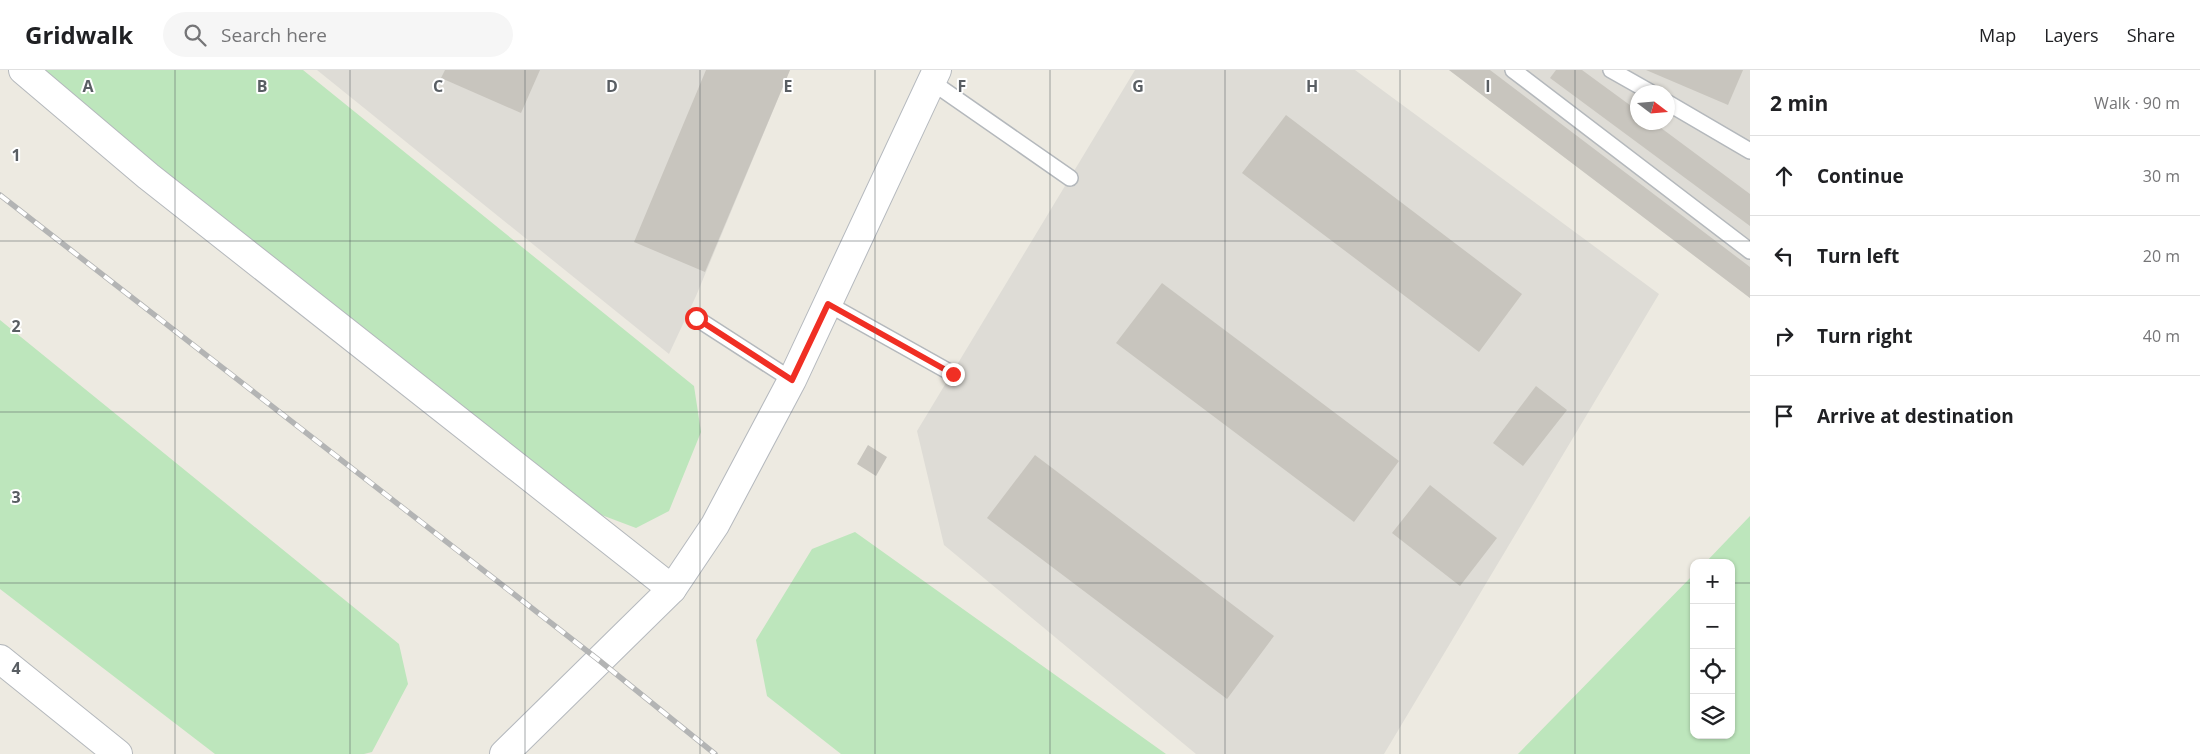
<!DOCTYPE html>
<meta charset="utf-8">
<style>
:root{--surface:#fff;--page:#f6f6f6;--text:#202124;--muted:#757577;--line:#e0e0e0}
body{margin:0;font-family:"Open Sans",sans-serif;background:var(--page);color:var(--text)}
.controls{position:absolute;right:15px;bottom:15px;display:grid;overflow:hidden;border-radius:10px;box-shadow:0 1px 4px #0004}
.controls button{width:45px;height:45px;display:grid;place-items:center;padding:0;border:0;border-bottom:1px solid var(--line);background:var(--surface);color:var(--text);font:25px sans-serif}
.compass{position:absolute;left:1630px;top:15px;width:45px;height:45px;border-radius:50%;background:var(--surface);box-shadow:0 1px 4px #0004;rotate:106deg}
.stop{position:absolute;width:15px;height:15px;margin:-11px;border:4px solid #f02f24;border-radius:50%;background:#fff}
.stop.end{background:#f02f24;border-color:#fff;box-shadow:0 1px 5px #0008}
.list{margin:0;padding:0;list-style:none}
h2{display:flex;justify-content:space-between;align-items:center;height:65px;margin:0;padding:0 20px;font-size:21px}
h2 small{font-size:16px;font-weight:400;color:var(--muted)}
.list li{display:grid;grid-template-columns:32px 1fr auto;gap:15px;align-items:center;box-sizing:border-box;height:80px;padding:0 20px;border-top:1px solid var(--line)}
.list b{display:block;font-size:19px;white-space:nowrap}
.list em{font-size:16px;font-style:normal;color:var(--muted)}
.icon{flex:none;width:28px;height:28px;fill:none;stroke:currentColor;stroke-width:2;stroke-linecap:round;stroke-linejoin:round}
.map{position:relative;flex:none;width:1750px;height:684px;overflow:hidden}
header{display:flex;align-items:center;gap:30px;box-sizing:border-box;height:70px;padding:0 25px;background:var(--surface);border-bottom:1px solid var(--line)}
header strong{font-size:24px}
nav{display:flex;gap:28px;margin-inline-start:auto;font-size:18px}
.search{width:350px;height:45px;background:var(--page);display:flex;align-items:center;gap:12px;box-sizing:border-box;padding:0 18px;border-radius:28px;color:var(--muted);font-size:19px}
main{display:flex}
aside{flex:1;background:var(--surface)}
.map>svg:first-child{display:block}
</style>
<header>
<strong>Gridwalk</strong>
<div class="search"><svg class="icon" aria-label="search" viewBox="0 0 24 24"><circle cx="10" cy="10" r="6"/><path d="M15 15l6 6"/></svg>Search here</div>
<nav><a>Map</a><a>Layers</a><a>Share</a></nav>
</header>
<main>
<div class="map">
<svg width="1750" height="684" viewBox="0 0 1750 684">
<rect width="100%" height="100%" fill="#edeae1"/>
<path fill="#dedcd6" fill-rule="evenodd" d="M317,0H790L696,226L669,284Z
M1135,0H1355L1659,224L1384,684H1196L944,475L917,361Z
M1449,0H1750V228ZM1638,22H1668V52H1638Z"/>
<path fill="#bde6bc" d="M12,0H303L694,316L701,362L669,441L636,458L591,441Z
M0,250L399,574L408,614L372,682L364,684H215L0,519Z
M1750,446V684H1518L1694,504V665H1731V493H1705Z
M855,462L1166,684H841L767,626L756,570L812,479Z"/>
<path fill="#c8c5be" d="M445,0H540L521,43L441,8Z
M706,0H790L705,202L634,172Z
M1449,0H1490L1750,197V228Z
M1556,0H1582L1638,41V52H1653L1750,124V156L1550,8Z
M1646,0H1743L1728,35Z
M1286,45L1522,224L1479,282L1242,103Z
M1162,213L1399,391L1354,452L1116,273Z
M1536,316L1567,340L1523,396L1493,373Z
M868,375L887,387L876,406L857,394Z
M1035,385L1274,566L1227,629L987,448Z
M1430,415L1497,468L1460,516L1392,463Z"/>
<g fill="none" stroke-linecap="round" stroke-linejoin="round">
<g stroke="#b4b8bc" stroke-width="18">
<path id="lane" d="M1513,0L1750,181
M1611,0L1650,22
M932,12L1070,108
M1668,33L1750,81
M828,234L953,304
M696,248L792,310"/>
</g>
<g stroke="#b4b8bc" stroke-width="30">
<path id="street" d="M23,0L148,106L672,519
M0,589L118,684"/>
</g>
<g stroke="#b5b9be" stroke-width="30">
<path id="secondary" d="M504,684L672,519L715,455L792,310L937,0"/>
</g>
<use href="#lane" stroke="#fff" stroke-width="15"/>
<use href="#street" stroke="#fff" stroke-width="28"/>
<use href="#secondary" stroke="#fff" stroke-width="28"/>
<g stroke="#b3b4b4" stroke-width="5.5">
<path id="rail" d="M0,125L600,591L715,684"/>
</g>
<use href="#rail" stroke="#fff" stroke-width="4" stroke-dasharray="11" stroke-linecap="butt"/>
</g>
<g fill="none" stroke-linecap="round" stroke-linejoin="round">
<path stroke="#f02f24" stroke-width="6" d="M696,248L792,310L828,234L953,304"/>
</g>
<path fill="none" stroke="#595e63" stroke-width="1" stroke-opacity="0.55" d="M175,0V684M350,0V684M525,0V684M700,0V684M875,0V684M1050,0V684M1225,0V684M1400,0V684M1575,0V684M0,171H1750M0,342H1750M0,513H1694M1731,513H1750"/>
<g font-size="16" text-anchor="middle" font-weight="bold" fill="#595e63" stroke="#fff" stroke-width="4" stroke-linejoin="round" paint-order="stroke">
<text x="88" y="22">A</text>
<text x="262" y="22">B</text>
<text x="438" y="22">C</text>
<text x="612" y="22">D</text>
<text x="788" y="22">E</text>
<text x="962" y="22">F</text>
<text x="1138" y="22">G</text>
<text x="1312" y="22">H</text>
<text x="1488" y="22">I</text>
<text x="16" y="91">1</text>
<text x="16" y="262">2</text>
<text x="16" y="433">3</text>
<text x="16" y="604">4</text>
</g>
</svg>
<div class="controls">
<button>+</button>
<button>−</button>
<button><svg class="icon" aria-label="locate" viewBox="0 0 24 24"><circle cx="12" cy="12" r="6"/><path d="M12 2v4M12 18v4M2 12h4M18 12h4"/></svg></button>
<button><svg class="icon" aria-label="layers" viewBox="0 0 24 24"><path d="M12 4l9 5-9 5-9-5zM3 14l9 5 9-5"/></svg></button>
</div>
<svg class="compass" viewBox="-18 -18 36 36"><path d="M0-13l5 13h-10z" fill="#e53935"/><path d="M0 13l5-13h-10z" fill="#757577"/></svg>
<div class="stop" style="left:696px;top:248px"></div>
<div class="stop end" style="left:953px;top:304px"></div>
</div>
<aside>
<h2>2 min<small>Walk · 90 m</small></h2>
<ul class="list">
<li><svg class="icon" aria-label="ahead" viewBox="0 0 24 24"><path d="M12 20V5M6 11l6-6 6 6"/></svg><div><b>Continue</b></div><em>30 m</em></li>
<li><svg class="icon" aria-label="left" viewBox="0 0 24 24"><path d="M17 20v-9H6M10 6l-5 5 5 5"/></svg><div><b>Turn left</b></div><em>20 m</em></li>
<li><svg class="icon" aria-label="right" viewBox="0 0 24 24"><path d="M7 20v-9h11M14 6l5 5-5 5"/></svg><div><b>Turn right</b></div><em>40 m</em></li>
<li><svg class="icon" aria-label="arrive" viewBox="0 0 24 24"><path d="M6 21V4h12l-3 4 3 4H6"/></svg><div><b>Arrive at destination</b></div></li>
</ul>
</aside>
</main>
